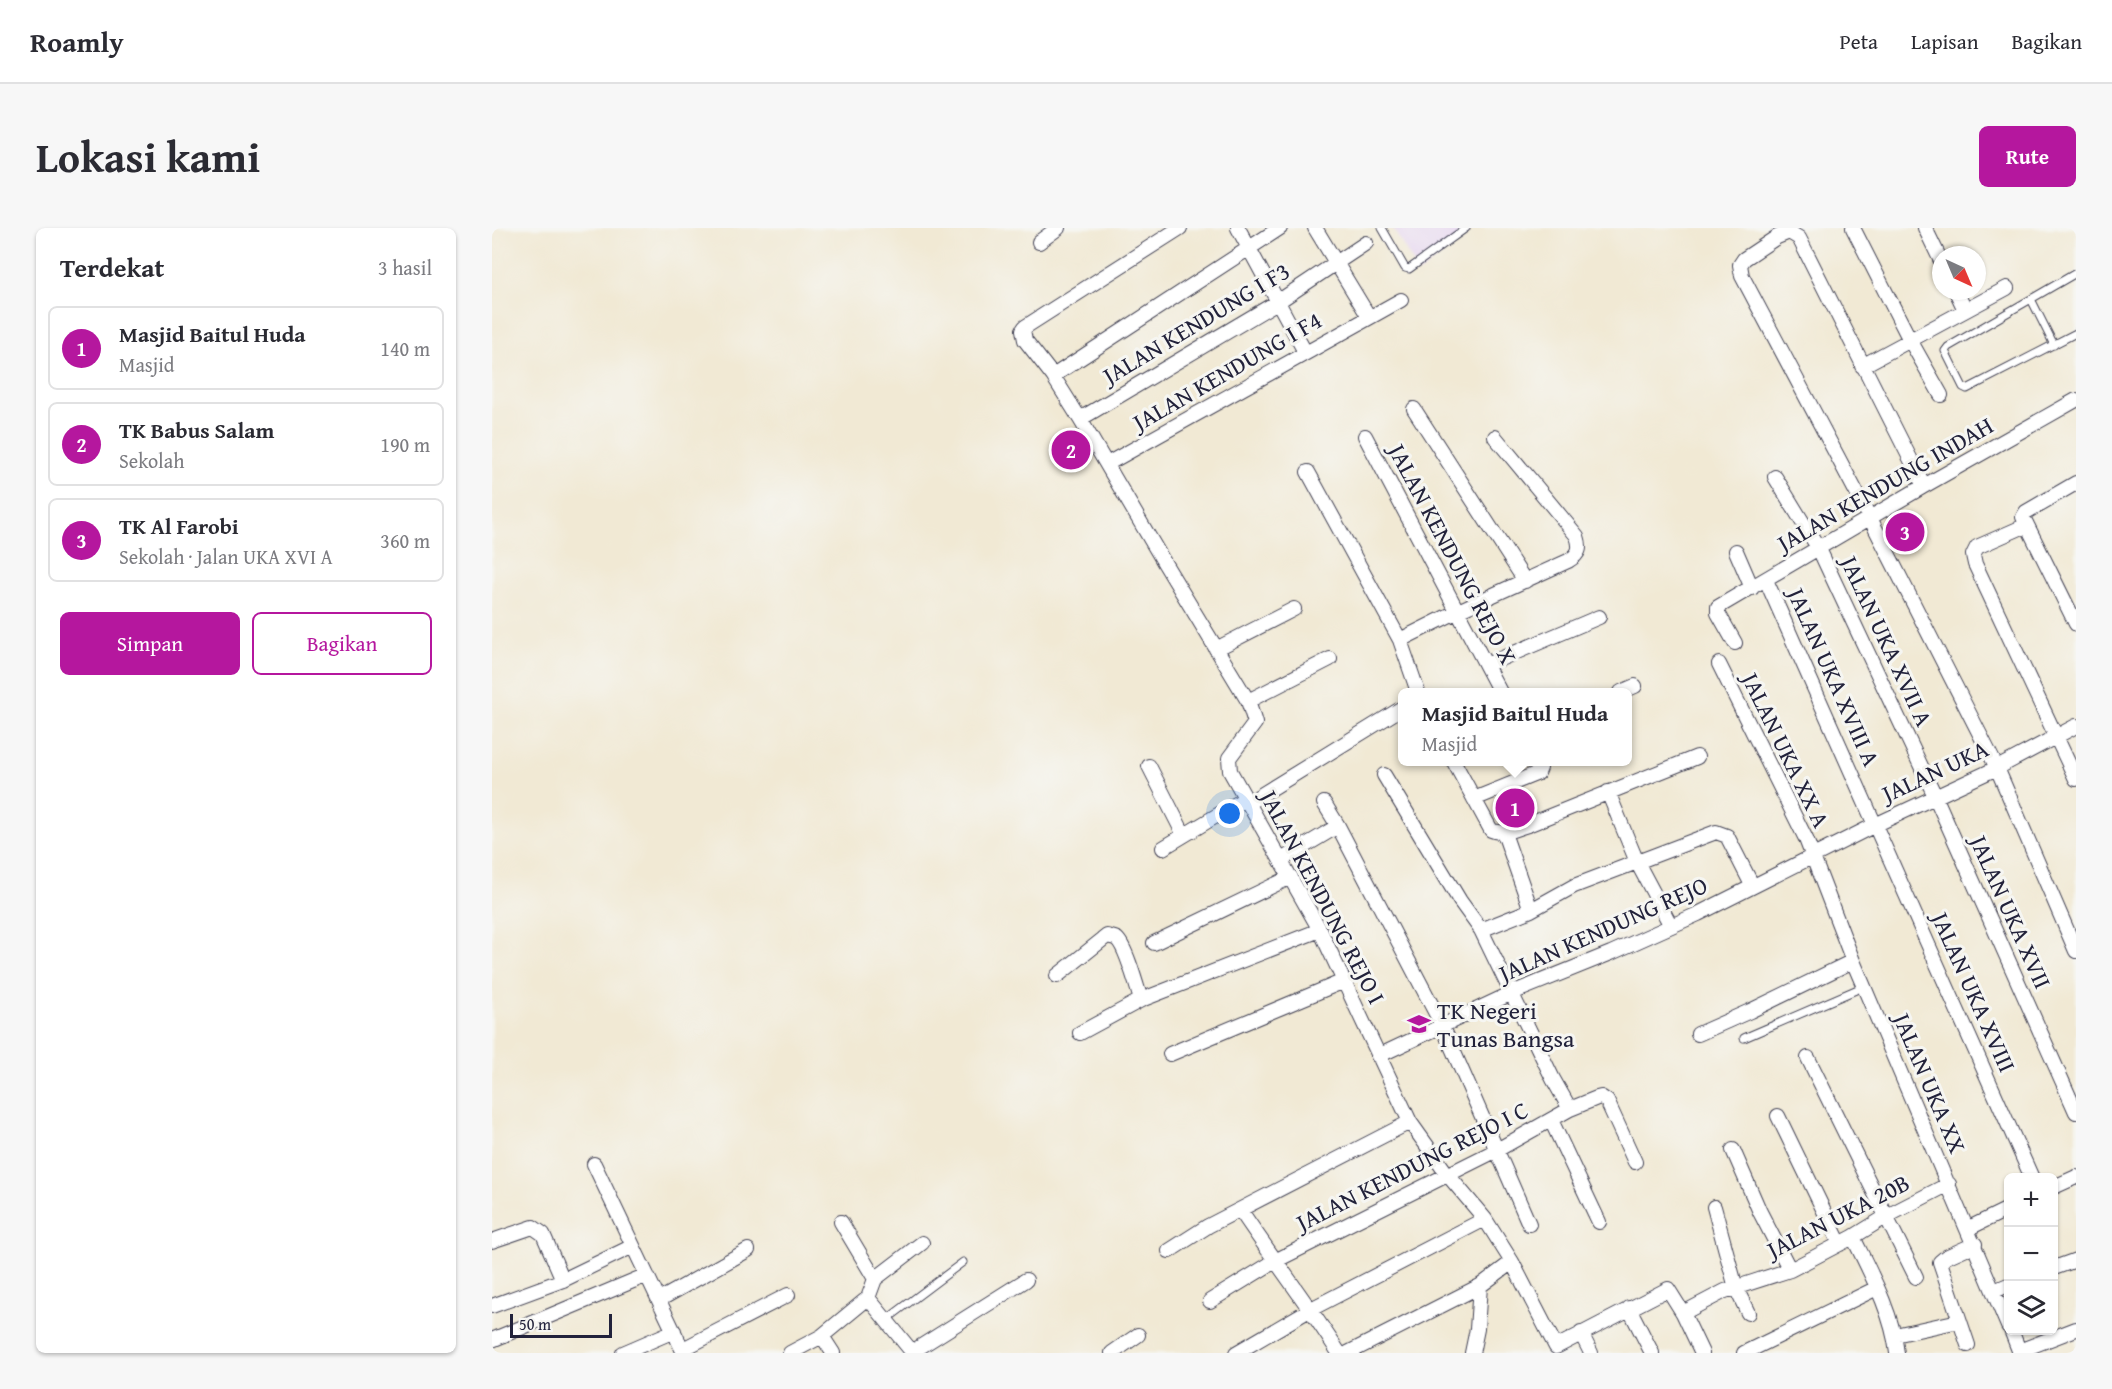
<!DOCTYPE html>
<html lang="id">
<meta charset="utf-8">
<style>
:root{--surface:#fff;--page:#f7f7f7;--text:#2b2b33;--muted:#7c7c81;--line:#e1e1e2;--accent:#b5179e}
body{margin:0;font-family:"Gentium Book Plus",serif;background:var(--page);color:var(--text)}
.controls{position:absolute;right:18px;bottom:18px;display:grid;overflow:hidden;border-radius:9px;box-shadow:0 2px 4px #0004}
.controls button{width:54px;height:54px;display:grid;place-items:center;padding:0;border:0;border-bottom:2px solid var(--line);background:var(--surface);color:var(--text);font:30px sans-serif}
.compass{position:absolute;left:1440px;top:18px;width:54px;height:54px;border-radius:50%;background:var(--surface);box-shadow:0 2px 4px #0004;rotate:136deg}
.scale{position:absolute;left:18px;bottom:15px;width:102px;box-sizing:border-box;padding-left:6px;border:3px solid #22223b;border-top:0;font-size:16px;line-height:21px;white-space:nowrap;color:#22223b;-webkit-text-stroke:4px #f6f6f2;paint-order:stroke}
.you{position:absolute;left:738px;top:586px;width:21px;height:21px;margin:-15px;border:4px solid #fff;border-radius:50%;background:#1a73e8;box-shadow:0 0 0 9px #1a73e833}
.badge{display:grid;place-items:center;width:39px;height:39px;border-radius:50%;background:var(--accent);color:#fff;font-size:20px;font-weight:700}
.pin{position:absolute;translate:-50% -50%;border:3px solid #fff;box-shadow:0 2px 6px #0006}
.popup{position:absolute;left:906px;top:460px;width:234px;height:78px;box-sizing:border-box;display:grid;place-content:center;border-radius:9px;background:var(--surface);filter:drop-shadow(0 2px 4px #0005);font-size:20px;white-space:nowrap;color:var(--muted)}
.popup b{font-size:22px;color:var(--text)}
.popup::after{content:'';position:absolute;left:50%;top:100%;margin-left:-12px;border:12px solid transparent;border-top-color:var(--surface)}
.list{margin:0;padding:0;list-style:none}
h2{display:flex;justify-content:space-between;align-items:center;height:78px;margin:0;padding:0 24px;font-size:26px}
h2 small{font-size:20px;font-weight:400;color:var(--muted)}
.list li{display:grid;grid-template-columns:39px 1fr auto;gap:18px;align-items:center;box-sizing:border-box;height:84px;margin:0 12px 12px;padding:0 12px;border:2px solid var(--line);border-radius:9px}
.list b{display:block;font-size:22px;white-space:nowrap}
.list p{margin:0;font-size:20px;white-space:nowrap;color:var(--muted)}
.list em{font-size:20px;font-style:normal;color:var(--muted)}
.actions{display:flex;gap:12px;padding:18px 24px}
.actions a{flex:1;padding:14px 0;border:2px solid var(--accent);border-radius:9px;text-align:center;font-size:21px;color:var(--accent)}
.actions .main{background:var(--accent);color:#fff}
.icon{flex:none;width:33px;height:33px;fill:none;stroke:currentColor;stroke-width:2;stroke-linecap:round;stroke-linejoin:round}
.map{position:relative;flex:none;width:1584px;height:1125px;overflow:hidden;border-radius:9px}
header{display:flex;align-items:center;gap:36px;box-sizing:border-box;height:84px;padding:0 30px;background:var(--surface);border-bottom:2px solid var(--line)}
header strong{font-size:28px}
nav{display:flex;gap:33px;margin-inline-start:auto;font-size:21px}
.intro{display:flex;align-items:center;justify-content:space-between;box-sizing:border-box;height:144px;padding:0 36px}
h1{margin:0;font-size:42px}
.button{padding:15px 27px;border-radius:9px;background:var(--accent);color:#fff;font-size:21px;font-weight:700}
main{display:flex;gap:36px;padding:0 36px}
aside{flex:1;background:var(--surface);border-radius:9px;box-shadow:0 2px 4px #0004}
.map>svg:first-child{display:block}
</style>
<header>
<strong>Roamly</strong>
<nav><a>Peta</a><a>Lapisan</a><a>Bagikan</a></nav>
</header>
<div class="intro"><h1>Lokasi kami</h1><a class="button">Rute</a></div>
<main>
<aside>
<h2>Terdekat<small>3 hasil</small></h2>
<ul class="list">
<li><span class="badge">1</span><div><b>Masjid Baitul Huda</b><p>Masjid</p></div><em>140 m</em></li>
<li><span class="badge">2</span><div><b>TK Babus Salam</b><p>Sekolah</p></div><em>190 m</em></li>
<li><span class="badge">3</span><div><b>TK Al Farobi</b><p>Sekolah · Jalan UKA XVI A</p></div><em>360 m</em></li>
</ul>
<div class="actions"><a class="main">Simpan</a><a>Bagikan</a></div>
</aside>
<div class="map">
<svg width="1584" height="1125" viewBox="0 0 1584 1125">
<rect width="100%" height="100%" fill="#f6f6f2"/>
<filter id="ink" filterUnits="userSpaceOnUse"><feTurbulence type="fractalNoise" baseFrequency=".0167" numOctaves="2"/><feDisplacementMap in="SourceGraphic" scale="12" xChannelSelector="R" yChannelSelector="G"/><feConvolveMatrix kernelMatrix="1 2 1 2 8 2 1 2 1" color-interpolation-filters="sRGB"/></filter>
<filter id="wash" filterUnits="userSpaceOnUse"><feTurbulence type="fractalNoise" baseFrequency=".008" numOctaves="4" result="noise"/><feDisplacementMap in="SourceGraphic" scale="24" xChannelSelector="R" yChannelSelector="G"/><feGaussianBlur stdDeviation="1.35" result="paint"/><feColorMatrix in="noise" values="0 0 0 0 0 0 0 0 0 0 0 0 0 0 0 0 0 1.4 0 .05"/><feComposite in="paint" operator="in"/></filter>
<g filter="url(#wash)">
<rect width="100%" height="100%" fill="#f1e9d4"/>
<path fill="#e5d3f1" d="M901,0H981L927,45Z"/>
</g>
<g filter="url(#ink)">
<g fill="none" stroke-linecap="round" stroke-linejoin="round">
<g stroke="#414052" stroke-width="9">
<path id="service" d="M890,0L913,40L917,41L974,0
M1584,45L1456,119L1453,123L1471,159L1475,161L1584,105
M1539,71L1562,117
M1252,810L1373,758
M394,1092L471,1034"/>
</g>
<g stroke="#414052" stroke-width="16">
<path id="minor" d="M688,0L533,99L531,102L533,112L561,148L588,191L673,336L756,473L763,495L737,530L738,543L828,702L918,894L955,946L993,991L1020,1034L1064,1119L1176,1061L1191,1085L1210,1125
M746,0L813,124
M823,0L877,89
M1361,0L1418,112L1449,167
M1433,0L1449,33
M547,14L566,0
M1464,63L1473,82
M1370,138L1515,60
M561,148L788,0
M922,181L1033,353
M588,191L787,73L874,15
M873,208L1008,464
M615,236L909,72
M816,244L908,412L926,464
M1283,249L1327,321L1443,568L1584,884
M1584,255L1534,284L1531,289L1584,396
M1432,258L1307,10L1297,4L1285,9L1252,31L1248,37L1250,48L1378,290L1505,540L1584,723
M1535,297L1485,319L1481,327L1483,336L1584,551
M1244,323L1260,360
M1274,352L1540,950
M908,412L966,383L1076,333C1088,326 1089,320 1085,308L1003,209
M1243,415L1226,385V379L1432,258L1584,172
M724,421L802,381
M1227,436L1314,611L1361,733L1516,1098
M994,437L1107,389
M1129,464L1143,458
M756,473L838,431
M962,534L999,602C1012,608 1025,600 1038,596L1205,529
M657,538L692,607
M892,547L968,673L989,702L1061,851L1078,881
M1116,564L1145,634L1179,698
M982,571L1046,545L1048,540L1045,534
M756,575L910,480
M832,575L846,598L950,797L1037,996
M1012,605L1039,682L1082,658L1224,604L1235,608L1260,657
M671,620L754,570
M789,632L846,598
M989,702L1039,682
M662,715L799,649
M565,748L615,708C618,709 622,709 625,711C634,719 645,759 649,772L828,702
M588,805L649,772
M1206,806L1258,783L1361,733
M678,826L852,753
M886,828L1020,765L1119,725L1206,686L1383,597L1505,540L1584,498
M1316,830L1424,1049
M1286,888L1348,1016
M1059,892L1107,994
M1241,922L1268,984L1298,1042
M102,936L192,1125
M1562,959L1584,949
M1222,979L1244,1060L1256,1085
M749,983C781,1031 816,1076 847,1125
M1477,1000L1516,981
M1361,1009C1379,1046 1400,1084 1405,1125
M0,1013L41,999L51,1006L71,1052
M677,1023L716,998L918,894
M1562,1040L1584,1032
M383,1051L430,1015
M1502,1063L1516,1057
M376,1070L421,1125
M167,1072L256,1022
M718,1073L783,1033L1005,922L1078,881L1105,870L1109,869L1115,873L1143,934
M0,1078L71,1052L141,1018
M1137,1080L1160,1125
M1191,1085L1233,1063L1298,1042L1361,1009L1395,988L1457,956
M1519,1102L1528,1125
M1089,1105L1099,1125
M1403,1107L1467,1093
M330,1108L341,1125
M0,1112L155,1047
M1476,1117L1448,1034L1454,1029L1483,1016
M191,1121L296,1067
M1527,1123L1584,1101
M420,1124L534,1052
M131,1125L182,1103
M298,1125L330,1108L376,1070L383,1051L349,994
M620,1125L646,1107
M744,1125L819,1081L993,991
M856,1125L988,1058L1020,1034
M980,1125L985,1101L988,1058
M1252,1125L1385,1060"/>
</g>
<use href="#service" stroke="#fff" stroke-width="7"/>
<use href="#minor" stroke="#fff" stroke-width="14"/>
</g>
</g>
<defs>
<g id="school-bare" transform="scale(1.8)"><path d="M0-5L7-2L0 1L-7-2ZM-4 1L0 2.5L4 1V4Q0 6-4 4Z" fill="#b5179e" stroke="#f6f6f2" stroke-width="2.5" paint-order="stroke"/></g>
</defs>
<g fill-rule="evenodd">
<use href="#school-bare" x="927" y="796"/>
</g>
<g text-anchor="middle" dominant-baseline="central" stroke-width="6" stroke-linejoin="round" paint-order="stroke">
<g font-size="24" fill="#22223b" stroke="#f6f6f2">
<text transform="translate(704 95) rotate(-31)">JALAN KENDUNG I F3</text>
<text transform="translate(735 143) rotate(-30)">JALAN KENDUNG I F4</text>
<text transform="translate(1393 256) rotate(-30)">JALAN KENDUNG INDAH</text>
<text transform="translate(961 326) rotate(62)">JALAN KENDUNG REJO X</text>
<text transform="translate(1395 413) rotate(65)">JALAN UKA XVII A</text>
<text transform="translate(1342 449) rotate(66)">JALAN UKA XVIII A</text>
<text transform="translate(1294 522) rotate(64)">JALAN UKA XX A</text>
<text transform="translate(1443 543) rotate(-25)">JALAN UKA</text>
<text transform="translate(831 669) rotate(62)">JALAN KENDUNG REJO I</text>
<text transform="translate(1519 684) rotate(66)">JALAN UKA XVII</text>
<text transform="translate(1111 701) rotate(-24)">JALAN KENDUNG REJO</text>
<text transform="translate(1482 764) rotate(66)">JALAN UKA XVIII</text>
<text transform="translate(1438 855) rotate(67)">JALAN UKA XX</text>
<text transform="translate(920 938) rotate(-27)">JALAN KENDUNG REJO I C</text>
<text transform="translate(1346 988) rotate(-27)">JALAN UKA 20B</text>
</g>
<g font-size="24" fill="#22223b" stroke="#f6f6f2" text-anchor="start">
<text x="945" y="782">TK Negeri<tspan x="945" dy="28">Tunas Bangsa</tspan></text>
</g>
</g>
</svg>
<div class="controls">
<button>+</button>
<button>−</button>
<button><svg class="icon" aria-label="layers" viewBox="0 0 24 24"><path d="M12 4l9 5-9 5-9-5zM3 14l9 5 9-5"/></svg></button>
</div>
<svg class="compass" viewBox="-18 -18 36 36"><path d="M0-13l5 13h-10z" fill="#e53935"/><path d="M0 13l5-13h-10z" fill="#7c7c81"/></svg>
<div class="scale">50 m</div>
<div class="you"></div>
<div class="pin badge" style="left:1023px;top:580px">1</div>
<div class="popup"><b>Masjid Baitul Huda</b>Masjid</div>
<div class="pin badge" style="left:579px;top:222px">2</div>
<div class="pin badge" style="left:1413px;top:304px">3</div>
</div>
</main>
